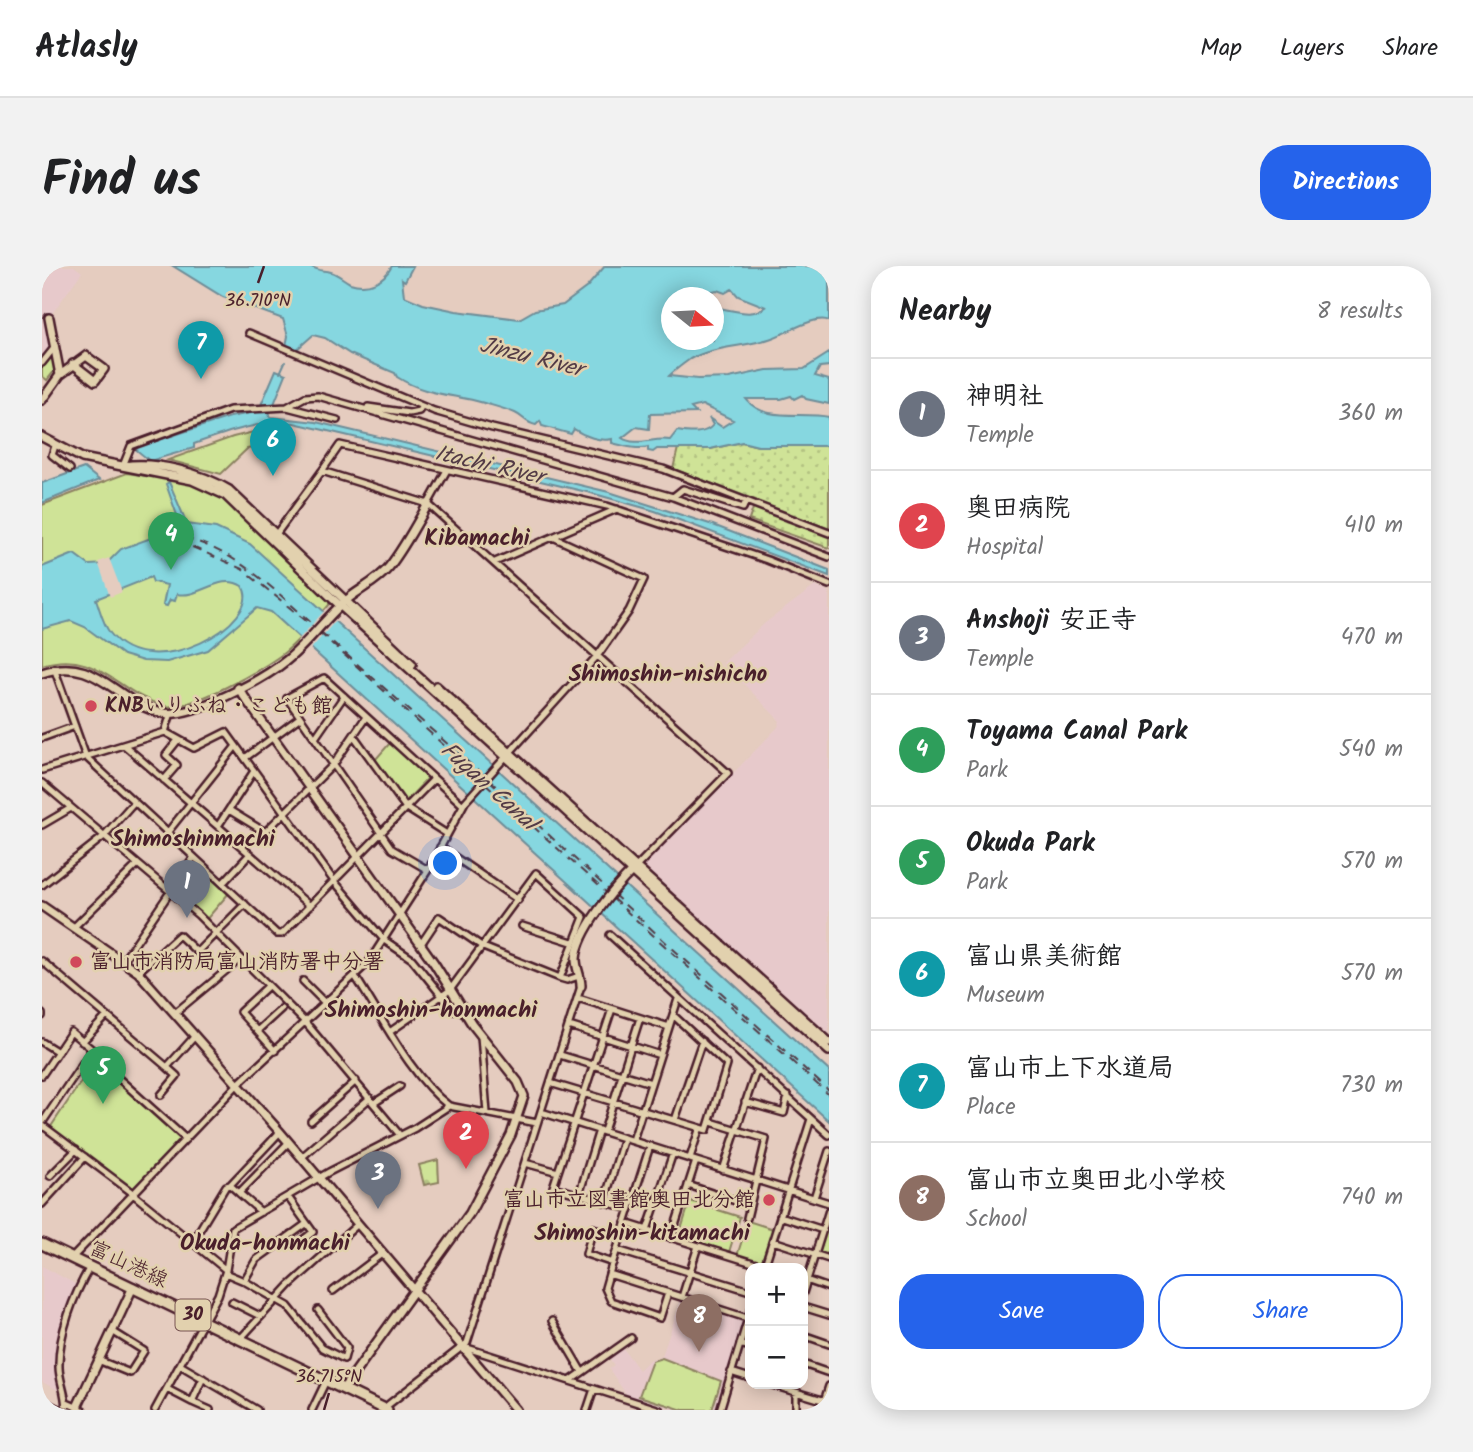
<!DOCTYPE html>
<meta charset="utf-8">
<style>
:root{--surface:#fff;--page:#f2f2f2;--text:#202124;--muted:#757577;--line:#e0e0e0;--accent:#2563eb}
body{margin:0;font-family:Kalam,"Klee One",sans-serif;background:var(--page);color:var(--text)}
.controls{position:absolute;right:21px;bottom:21px;display:grid;overflow:hidden;border-radius:14px;box-shadow:0 4px 18px #0003}
.controls button{width:63px;height:63px;display:grid;place-items:center;padding:0;border:0;border-bottom:2px solid var(--line);background:var(--surface);color:var(--text);font:35px sans-serif}
.compass{position:absolute;left:619px;top:21px;width:63px;height:63px;border-radius:50%;background:var(--surface);box-shadow:0 4px 18px #0003;rotate:108deg}
.you{position:absolute;left:404px;top:598px;width:24px;height:24px;margin:-18px;border:5px solid #fff;border-radius:50%;background:#1a73e8;box-shadow:0 0 0 10px #1a73e833}
.badge{display:grid;place-items:center;width:46px;height:46px;border-radius:50%;background:var(--accent);color:#fff;font-size:23px;font-weight:700}
.pin{position:absolute;translate:-50% -58px;filter:drop-shadow(0 2px 4px #0008)}
.pin::after{content:'';position:absolute;top:37px;width:24px;height:21px;background:inherit;clip-path:polygon(0 0,100% 0,50% 100%)}
.list{margin:0;padding:0;list-style:none}
h2{display:flex;justify-content:space-between;align-items:center;height:91px;margin:0;padding:0 28px;font-size:30px}
h2 small{font-size:23px;font-weight:400;color:var(--muted)}
.list li{display:grid;grid-template-columns:46px 1fr auto;gap:21px;align-items:center;box-sizing:border-box;height:112px;padding:0 28px;border-top:2px solid var(--line)}
.list b{display:block;font-size:26px;white-space:nowrap}
.list p{margin:0;font-size:23px;white-space:nowrap;color:var(--muted)}
.list em{font-size:23px;font-style:normal;color:var(--muted)}
.actions{display:flex;gap:14px;padding:21px 28px}
.actions a{flex:1;padding:16px 0;border:2px solid var(--accent);border-radius:28px;text-align:center;font-size:24px;color:var(--accent)}
.actions .main{background:var(--accent);color:#fff}
.map{position:relative;flex:none;width:787px;height:1144px;overflow:hidden;border-radius:28px}
header{display:flex;align-items:center;gap:42px;box-sizing:border-box;height:98px;padding:0 35px;background:var(--surface);border-bottom:2px solid var(--line)}
header strong{font-size:33px}
nav{display:flex;gap:38px;margin-inline-start:auto;font-size:24px}
.intro{display:flex;align-items:center;justify-content:space-between;box-sizing:border-box;height:168px;padding:0 42px}
h1{margin:0;font-size:49px}
.button{padding:18px 32px;border-radius:28px;background:var(--accent);color:#fff;font-size:24px;font-weight:700}
main{display:flex;gap:42px;padding:0 42px}
aside{flex:1;background:var(--surface);border-radius:28px;box-shadow:0 4px 18px #0003}
.map>svg:first-child{display:block}
</style>
<header>
<strong>Atlasly</strong>
<nav><a>Map</a><a>Layers</a><a>Share</a></nav>
</header>
<div class="intro"><h1>Find us</h1><a class="button">Directions</a></div>
<main>
<div class="map">
<svg width="787" height="1144" viewBox="0 0 787 1144">
<defs>
<pattern id="grass-dots" width="8" height="8" patternUnits="userSpaceOnUse" patternTransform="scale(1.75)"><rect width="8" height="8" fill="#cfe397"/><path d="M2 2h.1M6 6h.1" fill="none" stroke="#b3c282" stroke-width="1.8" stroke-linecap="round"/></pattern>
<pattern id="cemetery-stones" width="16" height="16" patternUnits="userSpaceOnUse" patternTransform="scale(1.75)"><rect width="16" height="16" fill="#cfe397"/><path d="M2 7V4a2 2 0 0 1 4 0v3zM10 15v-3a2 2 0 0 1 4 0v3z" fill="#b3c282"/></pattern>
</defs>
<rect width="100%" height="100%" fill="#e5ccbf"/>
<filter id="ink" filterUnits="userSpaceOnUse"><feTurbulence type="fractalNoise" baseFrequency=".0143" numOctaves="2"/><feDisplacementMap in="SourceGraphic" scale="14" xChannelSelector="R" yChannelSelector="G"/><feConvolveMatrix kernelMatrix="1 2 1 2 8 2 1 2 1" color-interpolation-filters="sRGB"/></filter>
<g filter="url(#ink)">
<path fill="#e7c9cb" d="M14,0H32L40,6L4,56L10,83L0,95V19Z
M773,320L787,326V768L601,600L736,461L738,455L681,397L723,357Z
M0,1000L35,1019L16,1085L14,1100L18,1125L0,1116Z
M639,1034L703,1056L673,1144H633L584,1128L567,1103L572,1099L566,1091L581,1082L597,1104L607,1094L620,1090Z"/>
<path fill="url(#grass-dots)" stroke="#8c8161" stroke-width="2" d="M700,176L716,180H787V282L707,254L714,234L631,203L636,182L669,183Z"/>
<path fill="url(#cemetery-stones)" stroke="#8c8161" stroke-width="2" d="M396,894L397,916L382,919L377,899Z"/>
<path fill="#cfe397" stroke="#8c8161" stroke-width="2" d="M10,87L13,104L5,114L0,110V100Z
M224,163L255,175L205,183L179,208L126,194L191,171Z
M85,207L144,216L177,229L287,332V339C273,355 259,373 243,386C224,402 145,446 122,440C74,427 56,382 0,399V239Z
M348,477L387,511L363,536L333,494Z
M154,596L187,627L163,655L131,628Z
M55,792L74,814L139,874L91,923L8,862Z
M648,935L698,951L687,986L637,970Z
M787,953V991L776,986Z
M706,955L731,963L719,998L695,990Z
M620,1092L679,1115L670,1144H641L597,1130L610,1095Z"/>
<path fill="#86d7e0" stroke="#6e8d98" stroke-width="2" fill-rule="evenodd" d="M131,0H268C276,5 280,4 289,6C296,8 302,14 308,17C326,23 342,15 350,0H371L363,15L360,13L362,30L381,38L414,45L477,53L493,44L521,39L545,21L563,0H787V55C773,48 742,69 727,73C702,81 672,80 648,93C641,98 633,104 627,110L656,113L687,112L725,104L762,103L787,87V100L778,101L773,110L787,114V138L764,133L760,129L752,133L749,130L739,133H704C722,157 760,145 787,151V180H716L700,176L668,183H615L611,186L606,185V181C596,184 582,180 570,177V173C558,176 542,170 532,163L529,168L500,160L498,155L494,159C483,157 482,151 473,147C464,143 452,140 442,137C410,128 385,130 355,111L353,107L308,88L283,72L271,69L254,84L244,80L246,70L241,53L181,31ZM690,23L696,30L724,41C709,52 693,44 676,42L672,45L671,74H629V32L662,31L663,26L675,24L683,27ZM660,139L691,154L680,161L667,152L671,159C663,169 648,167 635,165L628,174C612,171 594,181 580,172L594,161L607,163L608,148L654,147L649,142Z
M234,104L244,108L232,138L219,139Z
M229,143L227,150L230,151L274,156L567,226L671,259L787,304V310L613,245L549,227L252,157C219,154 183,167 152,178V182L108,195L92,182L188,151Z
M42,202L57,214L0,237V217Z
M127,216L145,258L174,262L208,278L787,805V855L229,346L215,342L166,384L125,396L101,395L81,389L43,361L29,355L0,363V301L32,288L47,299L64,298L79,283L136,262L137,255L124,218ZM109,311L111,316L125,319L121,339L125,340L128,334L133,335L135,328C157,333 178,306 200,320C224,355 109,421 68,367C61,358 58,344 54,333Z"/>
<path fill="#e5ccbf" d="M67,292L80,326L68,331L56,296Z
M285,342L296,352L267,385L255,375Z"/>
<g fill="none" stroke-linecap="round" stroke-linejoin="round">
<path stroke="#6e8d98" stroke-width="2" d="M238,107L243,96"/>
<path stroke="#533b46" stroke-width="2" stroke-dasharray="9 7" stroke-linecap="butt" d="M121,268L200,303L273,362
M126,269C188,277 230,322 275,362
M277,366L439,513
M279,366L443,511
M447,514L567,624
M443,517L566,628
M571,628L787,825
M570,632L787,829"/>
<g stroke="#4a1f2b" stroke-width="10">
<path id="minor" d="M207,67L392,145L450,162L621,203L787,267
M0,97L12,82
M245,141L295,154
M326,141L367,147L377,145L379,141
M13,180L10,189L28,203
M81,200L89,180L188,144L245,141L263,131L276,130L631,231L787,291
M280,205L298,179L565,240L725,294L787,319
M631,231L641,223L701,242L704,235
M386,238L405,204
M232,271L280,205L386,238L686,507L595,600
M453,296L575,243
M12,402L44,491L235,668H240L392,513
M123,466L152,482L184,466L292,615L342,674L370,693L412,745L420,744
M312,470L364,542L405,568
M0,472L33,460
M273,472L302,430
M82,479L268,640
M203,492L257,452
M0,504L123,466L129,447
M122,514L135,499L124,489L136,474
M0,517L156,649L264,757L357,868
M187,544L223,566L292,498L324,451
M0,559L29,542
M176,560L212,505
M125,567L194,480
M398,581L476,634
M386,604L350,583L245,432L282,412L421,539
M181,617L208,588
M0,619L61,571L92,536
M480,660L530,676
M31,662L94,600
M568,669L787,869
M379,678L397,651L441,681L518,712L525,714L537,710
M0,695L125,801L153,770
M81,695L152,591
M96,706L137,669L155,686L203,638
M313,710C340,751 368,810 407,840L495,857
M261,715L284,738
M226,720L198,746L233,785
M536,732L627,761
M570,743L511,921L588,943
M133,747L198,693
M0,748V750
M527,760L618,789
M215,765L239,743
M349,765L408,724L494,607L542,651L518,712
M439,770L445,847
M0,776L16,786
M40,776L65,750
M518,789L609,817
M0,809L29,766L58,790L74,810L144,873
M508,817L665,864L685,799L631,749
M119,829L135,810L125,801
M703,836L742,847L746,830
M332,837L358,820
M499,846L787,937
M633,854L660,775
M269,855L314,815
M669,856L724,873L705,952
M0,857L49,785
M0,859L92,928
M562,865L598,752
M238,866L188,919L197,927L247,876
M591,874L636,733
M608,880L567,1008L708,1053
M260,891L328,832
M648,892L657,864
M483,897L516,906
M681,904L715,802
M8,910L34,884
M646,919L708,940
M197,927L219,946
M91,928L184,1004
M537,929L557,864
M246,931L271,966L257,977
M772,932L787,885
M562,936L582,872
M0,938L43,891
M738,950L781,964
M583,957L727,1002
M605,964L631,887
M629,972L654,895
M731,975L787,993
M149,978L184,920L188,919
M575,984L708,1025
M30,992L196,818L327,696L386,604L423,536L556,389L587,345L602,313L511,271
M571,997L544,988L551,962L579,970
M722,1002L769,853
M183,1007L202,1015L214,994L264,958
M567,1008L563,1022L569,1035L618,1052L626,1027
M761,1013L787,1022
M202,1015L246,1040L280,1082L302,1093L305,1082L276,1044
M291,1025L341,987
M761,1027L787,944
M640,1031L656,980
M190,1036L218,1050
M761,1041L787,1049
M510,1055L540,1106
M761,1069L787,1078
M199,1072L248,1019L316,958
M698,1078L708,1081
M422,1081L618,1144
M56,1094L88,1107L102,1085L70,1065
M761,1098L787,1107
M138,1099L215,1144
M689,1106L708,1112
M161,1112L150,1136L168,1144
M528,1115L589,1072
M727,1118L787,1136
M125,1123L150,1136
M754,1126V1144
M782,1135L787,1120
M25,1137L41,1144
M0,1142L5,1144
M342,1142L425,1077L539,720
M23,1144C26,1132 17,1115 17,1101C16,1069 32,1028 48,1001
M113,1144L176,1029L184,1004L191,962L287,906L373,862L407,840
M270,1144L284,1115
M545,1144L552,1123
M678,1144L708,1046"/>
</g>
<g stroke="#4a1f2b" stroke-width="12">
<path id="tertiary" d="M18,109L44,90L62,103L53,115L31,98
M0,134L18,109L7,52
M0,171L40,192L150,214L183,229L291,333L787,785
M82,200C114,195 159,207 187,224L370,398
M0,407C56,388 73,438 121,447C150,452 222,413 245,394C266,377 281,355 301,337C315,324 335,316 347,301C362,282 374,259 386,238
M394,420L787,776
M196,422L392,697L430,758L476,816L482,830L469,869L428,947L301,1123
M0,640L96,706L238,866L474,1144
M539,720C539,710 534,703 534,693C536,665 572,622 592,603
M35,1141L91,1021"/>
</g>
<g stroke="#4a1f2b" stroke-width="13">
<path id="secondary" d="M0,5L4,0"/>
</g>
<g stroke="#4a1f2b" stroke-width="14">
<path id="primary" d="M0,978L345,1144"/>
</g>
<use href="#minor" stroke="#e2d1ae" stroke-width="5"/>
<use href="#tertiary" stroke="#e2d1ae" stroke-width="7"/>
<use href="#secondary" stroke="#e2d1ae" stroke-width="8"/>
<use href="#primary" stroke="#e2d1ae" stroke-width="9"/>
<path stroke="#4a1f2b" stroke-width="2" d="M0,1131L28,1144"/>
</g>
</g>
<path fill="none" stroke="#4a1f2b" stroke-width="2.5" d="M216,17L222,0M282,1144L287,1127"/>
<g fill="#d1495b" stroke="#e2d1ae" stroke-width="2.5">
<circle cx="49" cy="440" r="7"/>
<circle cx="34" cy="696" r="7"/>
<circle cx="727" cy="934" r="7"/>
</g>
<g text-anchor="middle" dominant-baseline="central" stroke-width="5" stroke-linejoin="round" paint-order="stroke">
<rect fill="#e2d1ae" stroke="#785452" stroke-width="2" x="133.5" y="1033.5" width="35" height="31" rx="5"/>
<g font-size="19" font-weight="bold" fill="#4a1f2b">
<text x="151" y="1049">30</text>
</g>
<g font-size="21" font-weight="bold" fill="#4a1f2b" stroke="#e2d1ae" text-anchor="start">
<text x="63" y="440">KNBいりふね・こども館</text>
<text x="48" y="696">富山市消防局富山消防署中分署</text>
<text x="713" y="934" text-anchor="end">富山市立図書館奥田北分館</text>
</g>
<g font-size="21" fill="#4a1f2b" stroke="#e2d1ae">
<text transform="translate(86 999) rotate(25)">富山港線</text>
</g>
<g font-size="23" font-style="italic" fill="#533b46" stroke="#e2d1ae">
<text transform="translate(489 92) rotate(14)">Jinzu River</text>
<text transform="translate(447 200) rotate(13)">Itachi River</text>
<text transform="translate(446 521) rotate(42)">Fugan Canal</text>
</g>
<g font-size="23" font-weight="bold" fill="#4a1f2b" stroke="#e2d1ae">
<text x="435" y="273">Kibamachi</text>
<text x="626" y="409">Shimoshin-nishicho</text>
<text x="151" y="574">Shimoshinmachi</text>
<text x="389" y="745">Shimoshin-honmachi</text>
<text x="600" y="968">Shimoshin-kitamachi</text>
<text x="223" y="978">Okuda-honmachi</text>
</g>
</g>
<g font-size="18" text-anchor="middle" fill="#4a1f2b" stroke="#e2d1ae" stroke-width="5" stroke-linejoin="round" paint-order="stroke">
<text x="216" y="40">36.710°N</text>
<text x="287" y="1116">36.715°N</text>
</g>
</svg>
<div class="controls">
<button>+</button>
<button>−</button>
</div>
<svg class="compass" viewBox="-18 -18 36 36"><path d="M0-13l5 13h-10z" fill="#e53935"/><path d="M0 13l5-13h-10z" fill="#757577"/></svg>
<div class="you"></div>
<div class="pin badge" style="left:145px;top:652px;background:#6b7280">1</div>
<div class="pin badge" style="left:424px;top:903px;background:#e0444e">2</div>
<div class="pin badge" style="left:336px;top:943px;background:#6b7280">3</div>
<div class="pin badge" style="left:129px;top:304px;background:#2e9e5b">4</div>
<div class="pin badge" style="left:61px;top:838px;background:#2e9e5b">5</div>
<div class="pin badge" style="left:231px;top:210px;background:#0f9aa8">6</div>
<div class="pin badge" style="left:159px;top:113px;background:#0f9aa8">7</div>
<div class="pin badge" style="left:657px;top:1086px;background:#8d6e63">8</div>
</div>
<aside>
<h2>Nearby<small>8 results</small></h2>
<ul class="list">
<li><span class="badge" style="background:#6b7280">1</span><div><b>神明社</b><p>Temple</p></div><em>360 m</em></li>
<li><span class="badge" style="background:#e0444e">2</span><div><b>奥田病院</b><p>Hospital</p></div><em>410 m</em></li>
<li><span class="badge" style="background:#6b7280">3</span><div><b>Anshoji 安正寺</b><p>Temple</p></div><em>470 m</em></li>
<li><span class="badge" style="background:#2e9e5b">4</span><div><b>Toyama Canal Park</b><p>Park</p></div><em>540 m</em></li>
<li><span class="badge" style="background:#2e9e5b">5</span><div><b>Okuda Park</b><p>Park</p></div><em>570 m</em></li>
<li><span class="badge" style="background:#0f9aa8">6</span><div><b>富山県美術館</b><p>Museum</p></div><em>570 m</em></li>
<li><span class="badge" style="background:#0f9aa8">7</span><div><b>富山市上下水道局</b><p>Place</p></div><em>730 m</em></li>
<li><span class="badge" style="background:#8d6e63">8</span><div><b>富山市立奥田北小学校</b><p>School</p></div><em>740 m</em></li>
</ul>
<div class="actions"><a class="main">Save</a><a>Share</a></div>
</aside>
</main>
